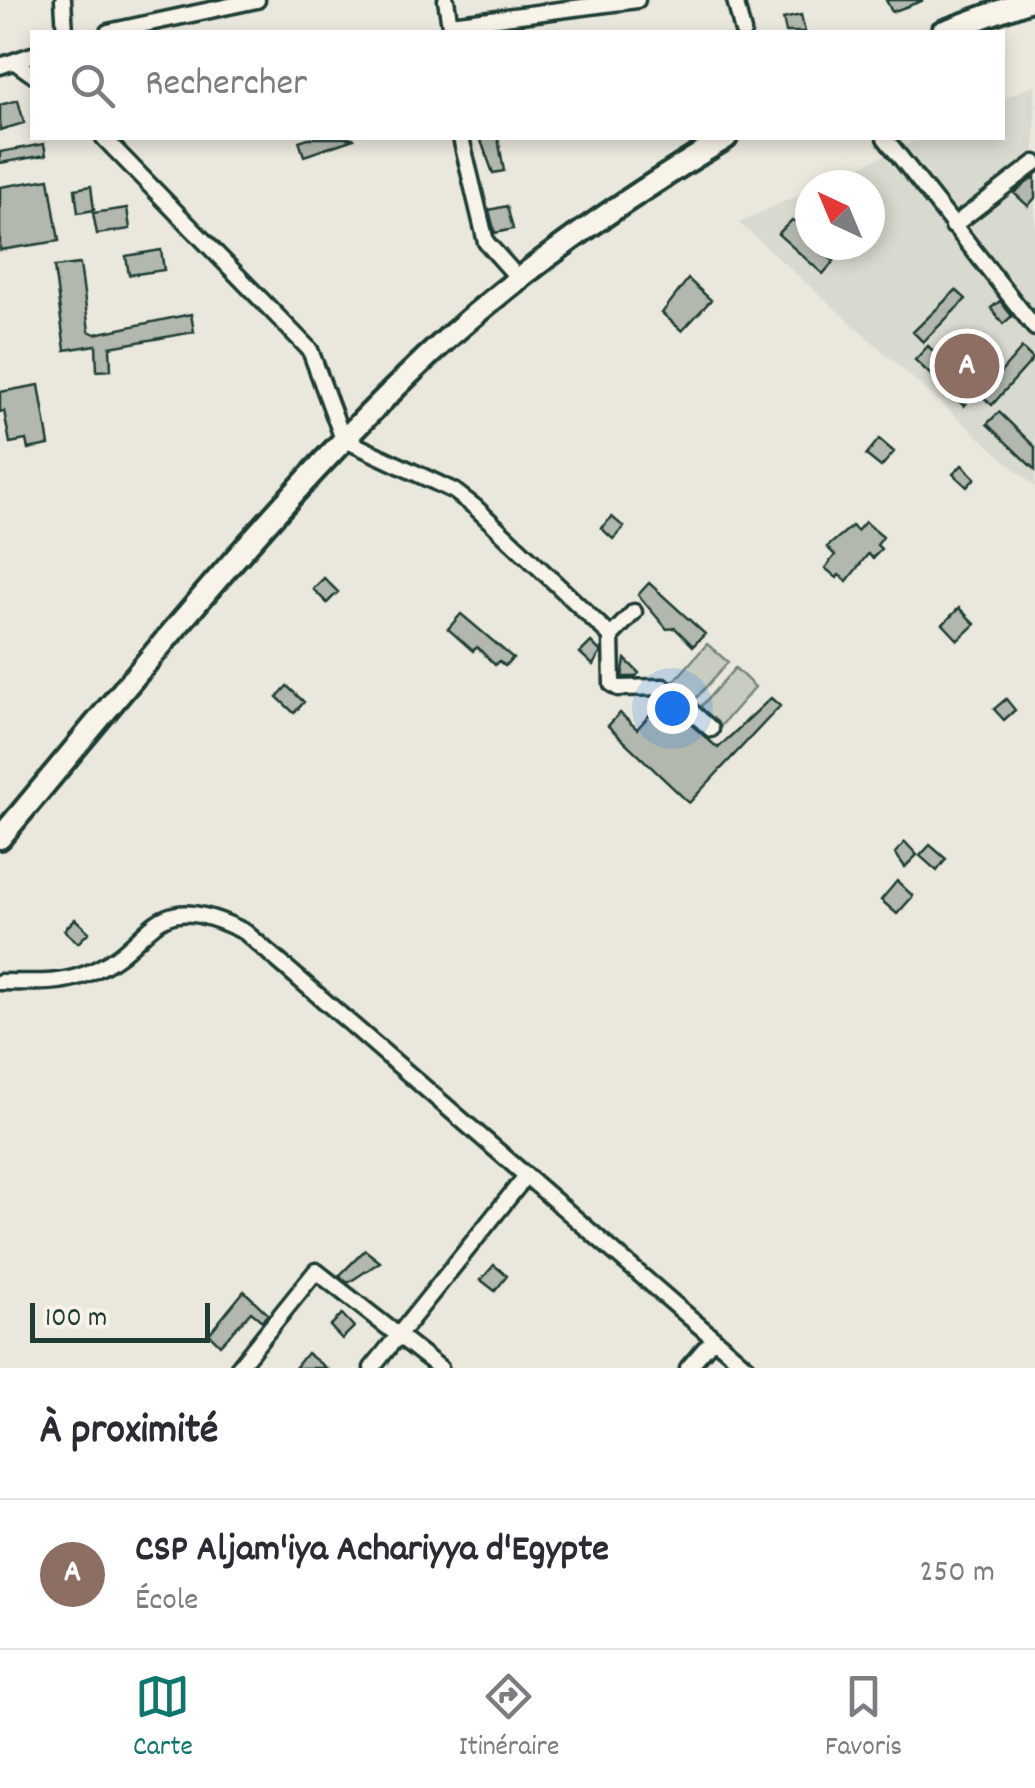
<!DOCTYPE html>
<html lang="fr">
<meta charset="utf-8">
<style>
:root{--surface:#fff;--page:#f2f2f3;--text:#2b2b33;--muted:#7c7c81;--line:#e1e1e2;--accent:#0f766e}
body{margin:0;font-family:Dekko,sans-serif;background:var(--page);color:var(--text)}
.compass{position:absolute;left:795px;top:170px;width:90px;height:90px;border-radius:50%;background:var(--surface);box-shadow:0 5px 15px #0003;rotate:316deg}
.scale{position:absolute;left:30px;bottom:25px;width:180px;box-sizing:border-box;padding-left:10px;border:5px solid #1f3d34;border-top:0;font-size:28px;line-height:35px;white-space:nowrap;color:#1f3d34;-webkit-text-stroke:8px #f7f3e8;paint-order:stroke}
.you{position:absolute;left:672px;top:708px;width:35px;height:35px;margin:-25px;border:8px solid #fff;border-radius:50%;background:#1a73e8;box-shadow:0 0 0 15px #1a73e833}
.badge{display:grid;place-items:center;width:65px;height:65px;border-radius:50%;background:var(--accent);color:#fff;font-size:32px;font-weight:700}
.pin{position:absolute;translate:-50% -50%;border:5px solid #fff;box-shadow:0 2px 10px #0006}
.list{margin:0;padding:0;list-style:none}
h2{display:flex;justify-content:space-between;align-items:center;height:130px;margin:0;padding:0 40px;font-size:42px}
h2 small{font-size:32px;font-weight:400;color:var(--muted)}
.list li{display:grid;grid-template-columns:65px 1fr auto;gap:30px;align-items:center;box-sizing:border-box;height:150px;padding:0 40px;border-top:2px solid var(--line)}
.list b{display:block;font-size:38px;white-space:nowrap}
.list p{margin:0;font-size:32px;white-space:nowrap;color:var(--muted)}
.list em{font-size:32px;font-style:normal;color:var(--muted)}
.icon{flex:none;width:55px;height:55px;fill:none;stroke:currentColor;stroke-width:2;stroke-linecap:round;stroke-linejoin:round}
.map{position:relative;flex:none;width:1035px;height:1368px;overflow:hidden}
.search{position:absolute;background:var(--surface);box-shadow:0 5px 15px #0003;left:30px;right:30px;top:30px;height:110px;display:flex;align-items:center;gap:25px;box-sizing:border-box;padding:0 35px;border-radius:0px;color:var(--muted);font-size:38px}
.sheet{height:280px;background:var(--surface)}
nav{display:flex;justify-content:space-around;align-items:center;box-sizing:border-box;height:140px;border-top:2px solid var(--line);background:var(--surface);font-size:28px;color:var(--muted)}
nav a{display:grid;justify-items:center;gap:5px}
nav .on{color:var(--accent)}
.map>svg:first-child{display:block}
</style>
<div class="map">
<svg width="1035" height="1368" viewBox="0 0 1035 1368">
<rect width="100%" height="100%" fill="#eae8dd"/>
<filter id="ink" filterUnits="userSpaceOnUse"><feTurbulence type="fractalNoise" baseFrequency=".01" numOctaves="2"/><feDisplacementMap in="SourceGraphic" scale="20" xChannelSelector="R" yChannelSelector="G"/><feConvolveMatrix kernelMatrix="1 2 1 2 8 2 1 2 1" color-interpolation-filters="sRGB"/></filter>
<g filter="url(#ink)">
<path fill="#d9dacf" d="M1035,84V487L739,223L810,189V245H870V185H820L921,138H1002L1003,99Z"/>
<path fill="#c8ccc1" stroke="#74847a" stroke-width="2.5" d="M707,644L728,662L690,705L670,686Z
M735,668L755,687L718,729L697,711Z"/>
<path fill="#b2b8ae" stroke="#1f3d34" stroke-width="2.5" d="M886,0H922V1L892,12Z
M801,15L805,32H786L783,19Z
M18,100L24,123L0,130V105Z
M308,138H353L354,139L304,156L299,141Z
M480,138H498L504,171L493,173Z
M44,144L46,155L0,163V152Z
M1035,176V198L1028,206L1014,193Z
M49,179L59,241L0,250V187Z
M91,186L94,210L78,213L75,189Z
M507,206L513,229L495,233L489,210Z
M127,208L130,229L97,234L93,213Z
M792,220L810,229V245L834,261L823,274L778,234Z
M161,250L164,270L129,275L126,256Z
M80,264L89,331L95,334L191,314L194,332L110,347L111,370L97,371L96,345L65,350L54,267Z
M688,279L711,300L682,331L662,313Z
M956,290L966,299L923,342L913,332Z
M1000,301L1012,316L1003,324L991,308Z
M928,346L976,392L964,406L915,360Z
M1022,348L1033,359L992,405L981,395Z
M39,385L49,445L28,449L26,440L10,443L4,411L0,412V392Z
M999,412L1035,447V470L987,424Z
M879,439L894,452L881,467L866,455Z
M962,465L975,478L967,487L953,474Z
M612,517L624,527L613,539L601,528Z
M865,522L883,537L877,545L881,549L873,558L868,554L847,581L839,575L837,578L825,568L835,555L827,547L852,526L857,531Z
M324,578L338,592L327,603L313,589Z
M649,583L705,634L693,646L675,628L667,629L638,595Z
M959,608L975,624L958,640L943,624Z
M461,614L513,658L505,666L499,661L495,665L477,647L473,651L448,629Z
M591,642L601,652L593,665L580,653Z
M625,659L639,673L635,677H622Z
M287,686L304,702L294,713L277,697Z
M771,698L780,706L689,803L608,726L620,713L637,729L663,700L718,748Z
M1006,699L1015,710L1004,720L994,709Z
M905,842L917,855L905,867L895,853Z
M930,845L946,859L937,871L920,856Z
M897,881L913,896L897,914L881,900Z
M75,919L89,932L78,943L64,930Z
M365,1250L380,1262L348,1283L339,1276Z
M494,1265L507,1276L495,1291L481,1280Z
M244,1291L268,1314L262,1321L251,1312L220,1345L209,1334Z
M342,1314L354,1327L342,1339L330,1326Z
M307,1353L326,1368H295Z"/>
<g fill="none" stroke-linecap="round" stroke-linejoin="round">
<g stroke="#1f3d34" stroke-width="21">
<path id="minor" d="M63,0L65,32
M446,0L451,32
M735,0L743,32
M451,24L637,0
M108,32L257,0
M15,62L32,74
M0,66L32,55
M104,138L310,350L343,439L454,491L475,507L611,636L612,684L618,688L664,687L711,729
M461,138L486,242L519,279
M885,138L1035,328
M953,226L1035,163
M611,636L634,612
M0,982C29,982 59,985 86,974C159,946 145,882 245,932L748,1368
M238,1368L316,1271L440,1368
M372,1368L526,1176
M688,1368L714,1338"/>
</g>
<g stroke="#1f3d34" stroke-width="28">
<path id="highway" d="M942,32L1030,0
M0,838C138,674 271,505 427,357C518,272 620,202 726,138"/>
</g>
<use href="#minor" stroke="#f7f3e8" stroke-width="14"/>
<use href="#highway" stroke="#f7f3e8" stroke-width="20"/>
</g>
</g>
</svg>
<svg class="compass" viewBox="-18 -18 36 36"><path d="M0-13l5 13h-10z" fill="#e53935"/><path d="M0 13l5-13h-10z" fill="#7c7c81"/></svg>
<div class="scale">100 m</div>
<div class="you"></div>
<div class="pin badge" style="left:967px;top:366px;background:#8d6e63">A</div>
<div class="search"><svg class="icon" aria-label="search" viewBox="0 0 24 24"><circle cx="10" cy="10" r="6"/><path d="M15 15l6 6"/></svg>Rechercher</div>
</div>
<section class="sheet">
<h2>À proximité<small></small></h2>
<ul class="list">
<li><span class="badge" style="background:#8d6e63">A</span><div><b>CSP Aljam'iya Achariyya d'Egypte</b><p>École</p></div><em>250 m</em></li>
</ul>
</section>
<nav>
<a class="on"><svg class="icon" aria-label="map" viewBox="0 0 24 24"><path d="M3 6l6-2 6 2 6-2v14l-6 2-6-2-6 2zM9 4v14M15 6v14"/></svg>Carte</a>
<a><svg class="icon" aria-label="directions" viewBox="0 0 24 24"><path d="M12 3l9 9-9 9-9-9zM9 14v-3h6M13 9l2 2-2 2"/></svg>Itinéraire</a>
<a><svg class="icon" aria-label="saved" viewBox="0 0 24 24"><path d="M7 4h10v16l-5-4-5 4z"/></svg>Favoris</a>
</nav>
